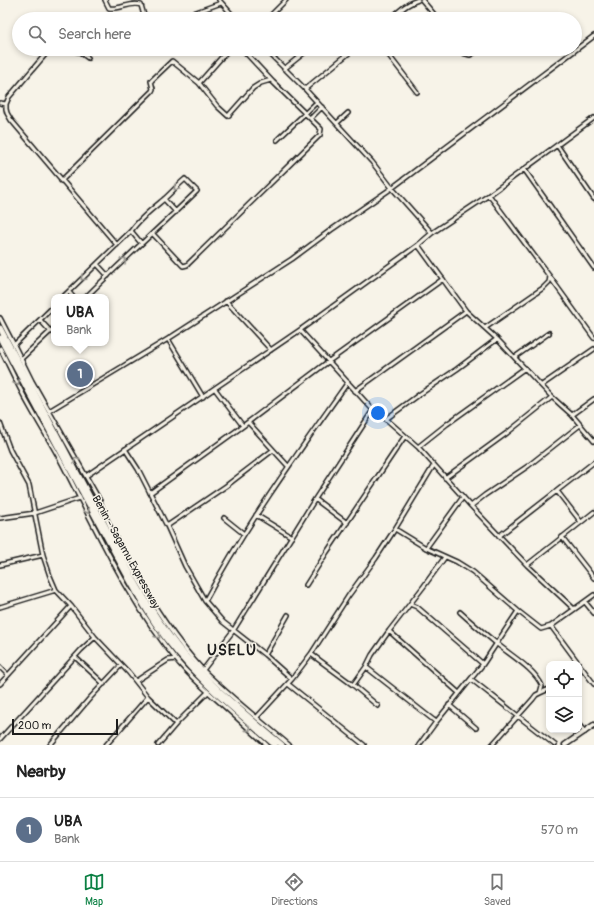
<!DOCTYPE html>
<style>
:root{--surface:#fff;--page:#f2f2f2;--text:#222;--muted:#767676;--line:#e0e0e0;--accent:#0b8043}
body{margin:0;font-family:Pangolin,sans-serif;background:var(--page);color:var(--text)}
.controls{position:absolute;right:12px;bottom:12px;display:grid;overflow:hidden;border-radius:8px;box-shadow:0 2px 6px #0003}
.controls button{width:36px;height:36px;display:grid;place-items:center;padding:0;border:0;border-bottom:1px solid var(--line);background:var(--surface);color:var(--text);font:20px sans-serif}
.scale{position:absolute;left:12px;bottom:10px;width:106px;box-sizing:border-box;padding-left:4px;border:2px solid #1c1c1c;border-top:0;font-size:11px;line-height:14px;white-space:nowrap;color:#1c1c1c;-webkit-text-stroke:3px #f7f3e8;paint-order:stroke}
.you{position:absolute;left:378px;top:413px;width:14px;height:14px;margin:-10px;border:3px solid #fff;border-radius:50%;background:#1a73e8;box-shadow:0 0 0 6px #1a73e833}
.badge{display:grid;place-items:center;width:26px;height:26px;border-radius:50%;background:var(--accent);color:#fff;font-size:13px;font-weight:700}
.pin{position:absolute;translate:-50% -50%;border:2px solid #fff;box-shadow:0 1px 4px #0006}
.popup{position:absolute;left:51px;top:294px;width:58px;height:52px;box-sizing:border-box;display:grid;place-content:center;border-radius:8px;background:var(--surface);filter:drop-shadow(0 1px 3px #0005);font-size:13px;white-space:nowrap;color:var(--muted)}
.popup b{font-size:15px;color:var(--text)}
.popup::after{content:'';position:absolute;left:50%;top:100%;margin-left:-8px;border:8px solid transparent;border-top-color:var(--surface)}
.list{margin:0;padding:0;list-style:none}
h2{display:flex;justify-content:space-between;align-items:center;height:52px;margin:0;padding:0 16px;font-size:17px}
h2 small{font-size:13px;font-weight:400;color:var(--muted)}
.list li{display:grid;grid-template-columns:26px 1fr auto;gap:12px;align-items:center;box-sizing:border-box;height:64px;padding:0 16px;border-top:1px solid var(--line)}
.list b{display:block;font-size:15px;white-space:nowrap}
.list p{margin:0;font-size:13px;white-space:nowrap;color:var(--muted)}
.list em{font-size:13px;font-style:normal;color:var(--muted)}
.icon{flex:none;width:22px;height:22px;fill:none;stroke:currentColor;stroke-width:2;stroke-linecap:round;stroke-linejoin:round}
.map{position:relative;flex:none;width:594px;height:745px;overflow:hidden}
.search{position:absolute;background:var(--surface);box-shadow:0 2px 6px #0003;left:12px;right:12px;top:12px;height:44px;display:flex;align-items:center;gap:10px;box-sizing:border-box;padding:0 14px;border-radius:22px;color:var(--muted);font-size:15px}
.sheet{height:116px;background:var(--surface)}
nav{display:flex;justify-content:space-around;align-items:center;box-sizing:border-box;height:56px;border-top:1px solid var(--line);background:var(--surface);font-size:11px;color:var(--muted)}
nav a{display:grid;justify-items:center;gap:2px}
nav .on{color:var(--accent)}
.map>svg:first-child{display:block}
</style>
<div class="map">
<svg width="594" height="745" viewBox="0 0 594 745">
<rect width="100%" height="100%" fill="#f7f3e8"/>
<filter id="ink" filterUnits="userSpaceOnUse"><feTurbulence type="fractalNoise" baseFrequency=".025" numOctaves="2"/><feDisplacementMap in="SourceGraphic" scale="8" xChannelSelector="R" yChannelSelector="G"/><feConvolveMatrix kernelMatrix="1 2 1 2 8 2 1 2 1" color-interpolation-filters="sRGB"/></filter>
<g filter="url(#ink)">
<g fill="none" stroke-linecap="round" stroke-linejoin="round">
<g stroke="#1c1c1c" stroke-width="6">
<path id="minor" d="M105,0L109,8C120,10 131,1 141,5L145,19
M219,0L236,19
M422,0L438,19
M180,18L221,3
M267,19L286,0
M390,19C398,12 407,3 418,0
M50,49L9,97L6,104V109L7,113L11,120L117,245
M65,49L80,52L88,58
M265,49L305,89L372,162L392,188L432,233
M340,49L345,56
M384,49L417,92
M461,49L463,53L470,55L481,49
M284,69L309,49
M199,83L229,49
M305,89L354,49
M0,103L6,104
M311,118L322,107
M337,123L348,113
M277,140L317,102
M557,145L594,199
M524,169L594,268
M61,181L152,91L153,89L151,81L172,61L199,83L217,106L228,116L229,115L253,88L261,83L271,80
M489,195L550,277L594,338
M164,199L176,212
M131,231L141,243
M153,234L183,266L187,265L320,135L321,129L273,82L242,49
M418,245L466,311L497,339L552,397L572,415L594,441
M97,264L108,276
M69,292L73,297
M63,297L131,231C139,219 152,209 163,200C170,194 177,186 184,180L185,179L197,191C160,227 122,261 86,297
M226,301L271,350
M0,318L14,345L32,381L100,501C105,520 116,538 125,556C146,594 172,637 202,669C229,696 260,720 289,745
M40,320L51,332
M485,328L543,288L549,282L550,277
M300,330L373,410L386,419L418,447L471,506L527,565L574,609
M168,339L203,397
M14,345L54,306
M0,348C10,368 19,388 30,407C41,427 53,446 63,465C98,533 130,604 179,663C190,676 203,687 216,699C233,714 250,730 267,745
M515,357L549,333
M21,359L54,328
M542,385L594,349
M215,389L243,426
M355,391L466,311
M49,411L168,339L292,259L331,230L392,188L594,36
M572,415L594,399
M386,419L420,394L457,369L497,339
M248,422L288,466
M0,423L10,450L29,485L43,555L50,576L56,590L71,606L95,637L129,673L148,697L176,724
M418,447L447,424L525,368
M125,449L138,469L167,526L185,566L205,601L223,622L265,655L292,679
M86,476L300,330L418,245L432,233L489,195L594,118
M445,478L507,433L552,397
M557,491L581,522
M150,493L243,426L329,361L443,279
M315,499L347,523
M471,506L485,495L528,466L580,425
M256,515L292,537
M0,518L35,513L80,498
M224,518L244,534
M167,526L226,486L273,450
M395,529L426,548L457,562L473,572L518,611L541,629L551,626L594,595
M499,536L594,462
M562,537L594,578
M426,548L463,497
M0,565L43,555
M527,565L555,543L594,512
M306,585L327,552L405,436
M205,601C246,525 297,454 348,382
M585,602L594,613
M410,604L417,607L483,664
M0,607L56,590
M460,612C472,623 484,633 496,643C510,655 535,669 542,686L540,693L536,695L533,699L492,745
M551,626L579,664
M389,631L459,693
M311,654L353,685L378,706
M265,655L288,615
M75,657L104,684
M579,664L594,684
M0,667L8,675
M366,667L436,722
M203,670L233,631L315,499L373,410
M471,679L518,716L555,745
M136,681L168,660L176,659
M0,684L71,606
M288,684L364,745
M353,685L366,667L372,655L389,631L424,586L445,557
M540,693L549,689
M449,705L476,728
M257,717L292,679L311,654L349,595L376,558L395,529L434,465
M579,725L585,732
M0,739L81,650L95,637
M50,745L90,698L121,665
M106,745L148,697
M158,745L176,724L208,692
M419,745L436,722L483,664L518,611"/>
</g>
<g stroke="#1c1c1c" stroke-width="7">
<path id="tertiary" d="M565,745L594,725"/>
</g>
<g stroke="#1c1c1c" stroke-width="8">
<path id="trunk" d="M0,328C34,391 67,455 101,518C124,562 147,608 178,647C208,684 246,715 282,745
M0,338L115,553C128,577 140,601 155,623C187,671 232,708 275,745"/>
</g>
<use href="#minor" stroke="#f7f3e8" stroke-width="3"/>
<use href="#tertiary" stroke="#f7f3e8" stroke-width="4"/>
<use href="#trunk" stroke="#f7f3e8" stroke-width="5"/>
</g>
<defs><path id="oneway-chevron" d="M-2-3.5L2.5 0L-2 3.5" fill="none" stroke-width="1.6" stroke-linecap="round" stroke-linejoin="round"/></defs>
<g stroke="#94928c">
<use href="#oneway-chevron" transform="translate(176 188) rotate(135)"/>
<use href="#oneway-chevron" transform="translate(124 260) rotate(-44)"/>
<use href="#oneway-chevron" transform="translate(83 278) rotate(136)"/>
<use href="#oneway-chevron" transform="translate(17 383) rotate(62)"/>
<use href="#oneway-chevron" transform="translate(76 460) rotate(-120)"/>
<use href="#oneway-chevron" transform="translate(87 511) rotate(63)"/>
<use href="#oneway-chevron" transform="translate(158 636) rotate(53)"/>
<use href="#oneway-chevron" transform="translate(248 729) rotate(41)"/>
</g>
</g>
<g text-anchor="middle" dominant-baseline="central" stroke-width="3" stroke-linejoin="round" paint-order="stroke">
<g font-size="11" fill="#1c1c1c" stroke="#f7f3e8">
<text transform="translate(126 552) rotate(61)">Benin - Sagamu Expressway</text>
</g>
<g font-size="15" font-weight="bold" letter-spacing="1" fill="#1c1c1c" stroke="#f7f3e8">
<text x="232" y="650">USELU</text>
</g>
</g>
</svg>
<div class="controls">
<button><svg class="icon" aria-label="locate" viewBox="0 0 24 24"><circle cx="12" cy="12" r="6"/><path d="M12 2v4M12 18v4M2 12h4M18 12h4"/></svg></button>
<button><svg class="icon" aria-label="layers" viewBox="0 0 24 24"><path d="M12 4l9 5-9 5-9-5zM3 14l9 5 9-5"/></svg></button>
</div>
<div class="scale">200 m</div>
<div class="you"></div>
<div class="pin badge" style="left:80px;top:374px;background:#5c6f8a">1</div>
<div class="popup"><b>UBA</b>Bank</div>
<div class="search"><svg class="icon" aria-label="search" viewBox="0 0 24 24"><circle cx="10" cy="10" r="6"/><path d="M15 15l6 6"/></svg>Search here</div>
</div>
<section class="sheet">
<h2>Nearby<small></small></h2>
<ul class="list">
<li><span class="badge" style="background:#5c6f8a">1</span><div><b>UBA</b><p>Bank</p></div><em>570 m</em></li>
</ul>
</section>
<nav>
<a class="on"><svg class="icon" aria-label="map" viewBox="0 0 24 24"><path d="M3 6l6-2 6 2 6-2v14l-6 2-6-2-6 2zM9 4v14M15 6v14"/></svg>Map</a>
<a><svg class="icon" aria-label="directions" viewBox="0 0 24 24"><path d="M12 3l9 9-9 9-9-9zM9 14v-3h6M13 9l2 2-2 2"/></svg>Directions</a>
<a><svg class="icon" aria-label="saved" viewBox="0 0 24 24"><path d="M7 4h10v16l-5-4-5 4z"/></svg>Saved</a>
</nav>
